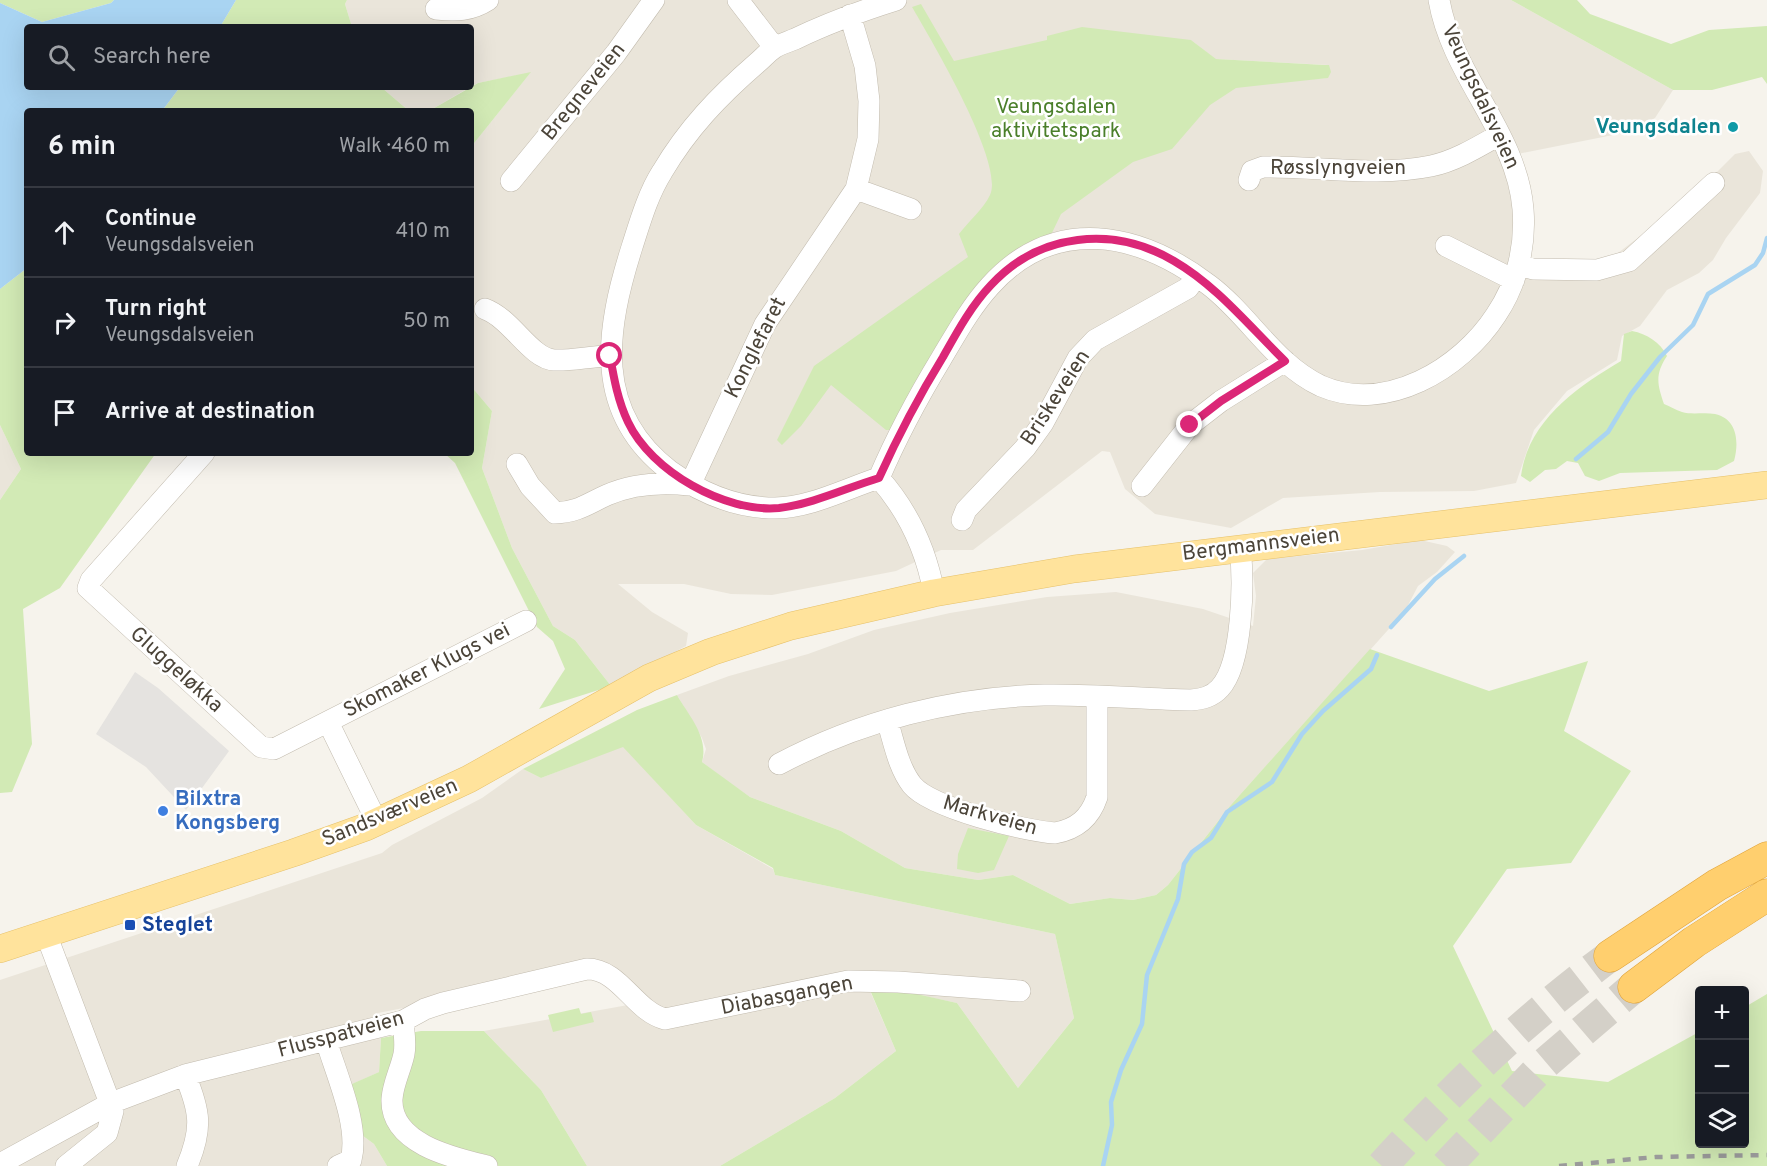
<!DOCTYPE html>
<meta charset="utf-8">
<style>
:root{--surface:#171b24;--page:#242831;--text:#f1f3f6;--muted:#9ea1a6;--line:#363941}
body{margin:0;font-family:Overpass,sans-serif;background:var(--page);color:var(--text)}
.controls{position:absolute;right:18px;bottom:18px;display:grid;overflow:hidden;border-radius:6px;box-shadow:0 6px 24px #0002}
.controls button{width:54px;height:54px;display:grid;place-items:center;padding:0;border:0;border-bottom:2px solid var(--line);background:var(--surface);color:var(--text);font:30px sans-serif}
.stop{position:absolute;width:18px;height:18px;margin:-14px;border:4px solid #db2777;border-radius:50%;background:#fff}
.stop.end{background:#db2777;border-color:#fff;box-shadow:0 2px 6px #0008}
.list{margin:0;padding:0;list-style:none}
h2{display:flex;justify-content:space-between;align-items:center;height:78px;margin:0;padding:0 24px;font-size:26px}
h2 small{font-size:20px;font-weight:400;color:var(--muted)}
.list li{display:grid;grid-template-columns:39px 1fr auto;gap:18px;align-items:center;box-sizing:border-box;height:90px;padding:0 24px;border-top:2px solid var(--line)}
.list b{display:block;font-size:22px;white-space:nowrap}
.list p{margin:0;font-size:20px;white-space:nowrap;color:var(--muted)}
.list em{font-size:20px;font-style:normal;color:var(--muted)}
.icon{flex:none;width:33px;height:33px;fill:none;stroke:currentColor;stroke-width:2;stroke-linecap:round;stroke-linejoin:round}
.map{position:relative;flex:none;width:1767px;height:1166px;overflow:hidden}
.search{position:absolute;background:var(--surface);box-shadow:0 6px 24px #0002;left:24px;top:24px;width:450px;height:66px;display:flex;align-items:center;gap:15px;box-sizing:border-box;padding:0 21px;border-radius:6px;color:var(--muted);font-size:22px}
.panel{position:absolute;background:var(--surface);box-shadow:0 6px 24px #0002;left:24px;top:108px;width:450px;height:348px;border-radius:6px}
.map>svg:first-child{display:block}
</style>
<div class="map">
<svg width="1767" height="1166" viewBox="0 0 1767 1166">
<rect width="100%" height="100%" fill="#f6f3ec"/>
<path fill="#eae5da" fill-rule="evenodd" d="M347,0H1511L1673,90L1655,118L1628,132L1502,157L1515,218L1513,262H1606L1692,197L1735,154L1749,151L1763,171L1760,193L1726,238L1713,260L1699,273L1667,290L1640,326L1622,336L1617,360L1567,391L1534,430L1516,483L1474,491L1380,492L1283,498L1231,528L1155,514L1125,489L1110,452L1102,451L973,550H941L896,571L772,595L731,594L684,584H618L652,612L688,633L686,646L611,686L575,640L553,626L512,548L482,468L492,411L471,386V147L530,73L478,83L471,86V27H352L345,4ZM1191,40L1215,59L1328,65L1327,78L1233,85Z
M381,87H470L429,111H409Z
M0,425L21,469L0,500Z
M1420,540L1447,546L1455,552L1437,572L1418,586L1405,611L1230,806L1168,885L1156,895L1133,900L1110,898L1070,904L1013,875L978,880L905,868L841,831L750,797L727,781L702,762L706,749L702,738L677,695L729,676L808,654L874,630L950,613L1047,597L1116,592L1203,609L1253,626L1256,596L1253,573L1267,559L1362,550Z
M623,746L696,825L773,869L775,875L1055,934L1074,1018L1018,1088L957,1003L867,984L896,1051L835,1098L720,1166H587L541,1090L484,1031L639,1003L585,965L460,997L378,1013L381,1038L379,1072L346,1087L359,1133L374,1144L387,1166H0V980L382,853L392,845L482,798L523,769L541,778Z"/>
<path fill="#d2eab5" d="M0,0H114L111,3L42,22L0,3Z
M236,0H347L345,4L352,27H220Z
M1511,0H1577L1590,14L1671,44L1709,30L1767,26V84L1762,77L1712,90H1673Z
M921,4L954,61L1047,40V36L1082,27L1191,40L1216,59L1325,65H1329L1331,72L1328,78L1236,88L1210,105L1172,149L1133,162L1061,214L1050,237L993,273L892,430H886L831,385L801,426L782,445L777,440L814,366L968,257L959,234C968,222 984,208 990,195C1005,163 930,38 912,7Z
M531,72L471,147V111H429L478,83Z
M180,87H381L409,111H162Z
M27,268V453H156L60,588L23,609L32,744L12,792L0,793V500L21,469L0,425V289Z
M1632,331C1647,334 1660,342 1667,356C1655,374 1657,384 1664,404C1669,406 1676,410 1682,412C1692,415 1704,412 1715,414C1738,419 1739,443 1734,461L1717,470L1620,473L1599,481L1585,476L1578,463L1567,461L1556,469L1545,470L1530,482L1521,476C1528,421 1577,387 1621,361L1624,334Z
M471,386L492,411L482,468L512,548L553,626L575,640L611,686L539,709L565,669L553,641L537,627L455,463L444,453H471Z
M1370,649L1489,691L1588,661L1564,731L1631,771L1571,863L1507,869L1453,946L1512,1071L1608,1082L1699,1032L1700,1144H1744L1745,1007L1767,994V1166H720L835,1098L896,1051L867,983L957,1003L1018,1088L1074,1018L1055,934L775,875L773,868L696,825L623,747L541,778L523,769L637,710L677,695C689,716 709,737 702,762L750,797L841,831L905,868L978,880L1013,875L1070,904L1110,898L1133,900L1156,895L1168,885L1230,806Z
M968,828L1009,836L994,870L978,873L957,869L958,854Z
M579,1008L581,1014L591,1012L594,1022L553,1032L548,1015Z
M421,1031H484L541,1090L587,1166H387L374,1144L359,1133L345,1087L379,1072L381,1038Z"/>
<path fill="#e5e3e0" d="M135,672L158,688L229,751L186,810L146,767L96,734Z"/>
<path fill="#a9d4f2" d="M114,0H236L220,27H27V87H180L162,111H27V268L0,289V3L42,22L111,3Z"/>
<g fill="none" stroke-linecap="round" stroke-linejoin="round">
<path stroke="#a9d4f2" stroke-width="4.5" d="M1576,459L1608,432L1631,394L1660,357L1693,325L1708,294L1755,265L1763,253L1767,238
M1391,627L1435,579L1464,556
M1103,1166L1112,1125L1111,1102L1121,1070L1142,1024L1147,975L1178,899L1184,864L1192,852L1211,838L1227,812L1272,782L1302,734L1323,711L1371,669L1377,655"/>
<path stroke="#d4d0c8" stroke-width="32" stroke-dasharray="32 16" stroke-linecap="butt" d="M1382,1166C1452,1089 1526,1018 1610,956
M1446,1166L1542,1066L1634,987"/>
<g stroke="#c2bbae" stroke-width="22">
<path id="minor" d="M738,0L774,47
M896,0C861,11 828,23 795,39C788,42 780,44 774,48C768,52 763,58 757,63C719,96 688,128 662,172C648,194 640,222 632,247C606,329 592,412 670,471C701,493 737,508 775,508C810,508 847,488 879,478C897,436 918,397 941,359C956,334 970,308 990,286C1055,214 1139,232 1209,285C1249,315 1274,364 1321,386C1386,414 1461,369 1496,315C1517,284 1526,246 1523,209C1517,133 1452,76 1439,0
M436,9C456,11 471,11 488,0
M1249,180L1252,171L1263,167C1319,166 1376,177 1431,166C1455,161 1478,147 1499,135
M511,181L616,53L654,0
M856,189L911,209
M1446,246L1514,280
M1519,265L1533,269L1597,270L1629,261L1714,183
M485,309C512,319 530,358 554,360C572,361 591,356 610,356
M204,453L91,580L88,588L261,747L274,749L526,621
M517,464L530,486L555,513C578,512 587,504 607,495C634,483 662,482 690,485L765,324L856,189L868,139L869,101L865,66L850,15
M879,478C909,512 926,549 934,593
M1142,486L1190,425L1221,401L1285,361
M962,520L966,510L1025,448L1043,423L1078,358L1095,340L1188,288L1196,277
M887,720C894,742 898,767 912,785C931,808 1025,831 1055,833C1077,829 1090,818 1097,797V697
M328,722L377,822
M779,764C860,721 953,697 1044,695C1093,694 1142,699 1191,700C1202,699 1212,697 1220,688C1243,663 1244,581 1240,548
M46,934L113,1111L107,1133L66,1166
M403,1021C404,1032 406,1044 404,1054C401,1069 393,1083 392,1099C390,1144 454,1158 487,1166
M326,1040C336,1074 360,1126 351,1160L338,1166
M185,1075C200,1111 203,1128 187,1166
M0,1164L111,1103L185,1075L403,1021L425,1009L443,1003L587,969C620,969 634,1011 665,1019L848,981L898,982L1020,991"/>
</g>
<g stroke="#e6c16a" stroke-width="28">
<path id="major" d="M0,949L293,853L366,827L469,779L649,678L711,652L791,626L934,593L1074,569L1767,485"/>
</g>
<g stroke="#e0a43c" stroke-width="33">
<path id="highway" d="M1610,956L1717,885L1767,858
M1634,987L1694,942L1767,895"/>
</g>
<use href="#minor" stroke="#fff" stroke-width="21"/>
<use href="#major" stroke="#ffe39c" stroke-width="27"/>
<use href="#highway" stroke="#ffcf6e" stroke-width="32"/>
<path stroke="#9a9a9a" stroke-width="4.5" stroke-dasharray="8 8" stroke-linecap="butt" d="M1559,1166L1656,1157L1767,1155"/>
</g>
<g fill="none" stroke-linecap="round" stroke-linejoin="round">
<path stroke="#db2777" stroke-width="8" d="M610,356C614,379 618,401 628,422C651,471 725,513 779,508C813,504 846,488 879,478C898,436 919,396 943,357C957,332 971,306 991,285C1039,233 1113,225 1174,261C1217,286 1249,326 1285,361L1221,401L1190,425"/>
</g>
<circle fill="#0f9aa8" stroke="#fff" stroke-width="2" cx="1733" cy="127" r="6"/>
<circle fill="#3f7fe0" stroke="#fff" stroke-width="2" cx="163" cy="811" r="6"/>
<rect fill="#1a4fb4" stroke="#fff" stroke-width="2" x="124" y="919" width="12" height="12" rx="3"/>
<g text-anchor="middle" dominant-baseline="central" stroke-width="5" stroke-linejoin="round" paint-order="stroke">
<g font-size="21" fill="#4b4439" stroke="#fff">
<text transform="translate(584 92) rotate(-51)">Bregneveien</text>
<text transform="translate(1480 97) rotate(65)">Veungsdalsveien</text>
<text x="1338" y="168">Røsslyngveien</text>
<text transform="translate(756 348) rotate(-63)">Konglefaret</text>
<text transform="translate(1056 398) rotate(-57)">Briskeveien</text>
<text transform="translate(1261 545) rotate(-7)">Bergmannsveien</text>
<text transform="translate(176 670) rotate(42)">Gluggeløkka</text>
<text transform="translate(427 671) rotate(-27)">Skomaker Klugs vei</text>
<text transform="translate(390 813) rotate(-23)">Sandsværveien</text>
<text transform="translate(990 816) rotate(16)">Markveien</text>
<text transform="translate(787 996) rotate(-11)">Diabasgangen</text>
<text transform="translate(341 1035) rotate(-15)">Flusspatveien</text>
</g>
<g font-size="21" fill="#4a7f2a" stroke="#fff">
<text x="1056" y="107">Veungsdalen<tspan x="1056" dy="24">aktivitetspark</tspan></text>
</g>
<g font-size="21" font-weight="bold" fill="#0d838f" stroke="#fff" text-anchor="end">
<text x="1721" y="127">Veungsdalen</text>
</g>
<g font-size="21" font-weight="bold" fill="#366cbe" stroke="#fff" text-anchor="start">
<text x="175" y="799">Bilxtra<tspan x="175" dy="24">Kongsberg</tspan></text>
</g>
<g font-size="21" font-weight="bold" fill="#164399" stroke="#fff" text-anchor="start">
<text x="142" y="925">Steglet</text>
</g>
</g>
</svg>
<div class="controls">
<button>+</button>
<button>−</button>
<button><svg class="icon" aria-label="layers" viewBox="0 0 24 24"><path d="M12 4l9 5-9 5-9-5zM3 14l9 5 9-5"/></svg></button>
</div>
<div class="stop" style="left:610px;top:356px"></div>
<div class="stop end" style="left:1190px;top:425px"></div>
<div class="search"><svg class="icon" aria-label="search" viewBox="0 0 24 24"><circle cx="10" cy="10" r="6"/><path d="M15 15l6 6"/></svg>Search here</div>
<section class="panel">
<h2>6 min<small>Walk · 460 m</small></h2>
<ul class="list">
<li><svg class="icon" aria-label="ahead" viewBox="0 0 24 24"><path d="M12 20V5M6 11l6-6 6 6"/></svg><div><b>Continue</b><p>Veungsdalsveien</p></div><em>410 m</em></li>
<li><svg class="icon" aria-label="right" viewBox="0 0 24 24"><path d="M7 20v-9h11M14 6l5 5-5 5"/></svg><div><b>Turn right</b><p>Veungsdalsveien</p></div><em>50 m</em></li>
<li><svg class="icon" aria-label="arrive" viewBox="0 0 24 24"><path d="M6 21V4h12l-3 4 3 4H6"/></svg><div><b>Arrive at destination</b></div></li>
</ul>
</section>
</div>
